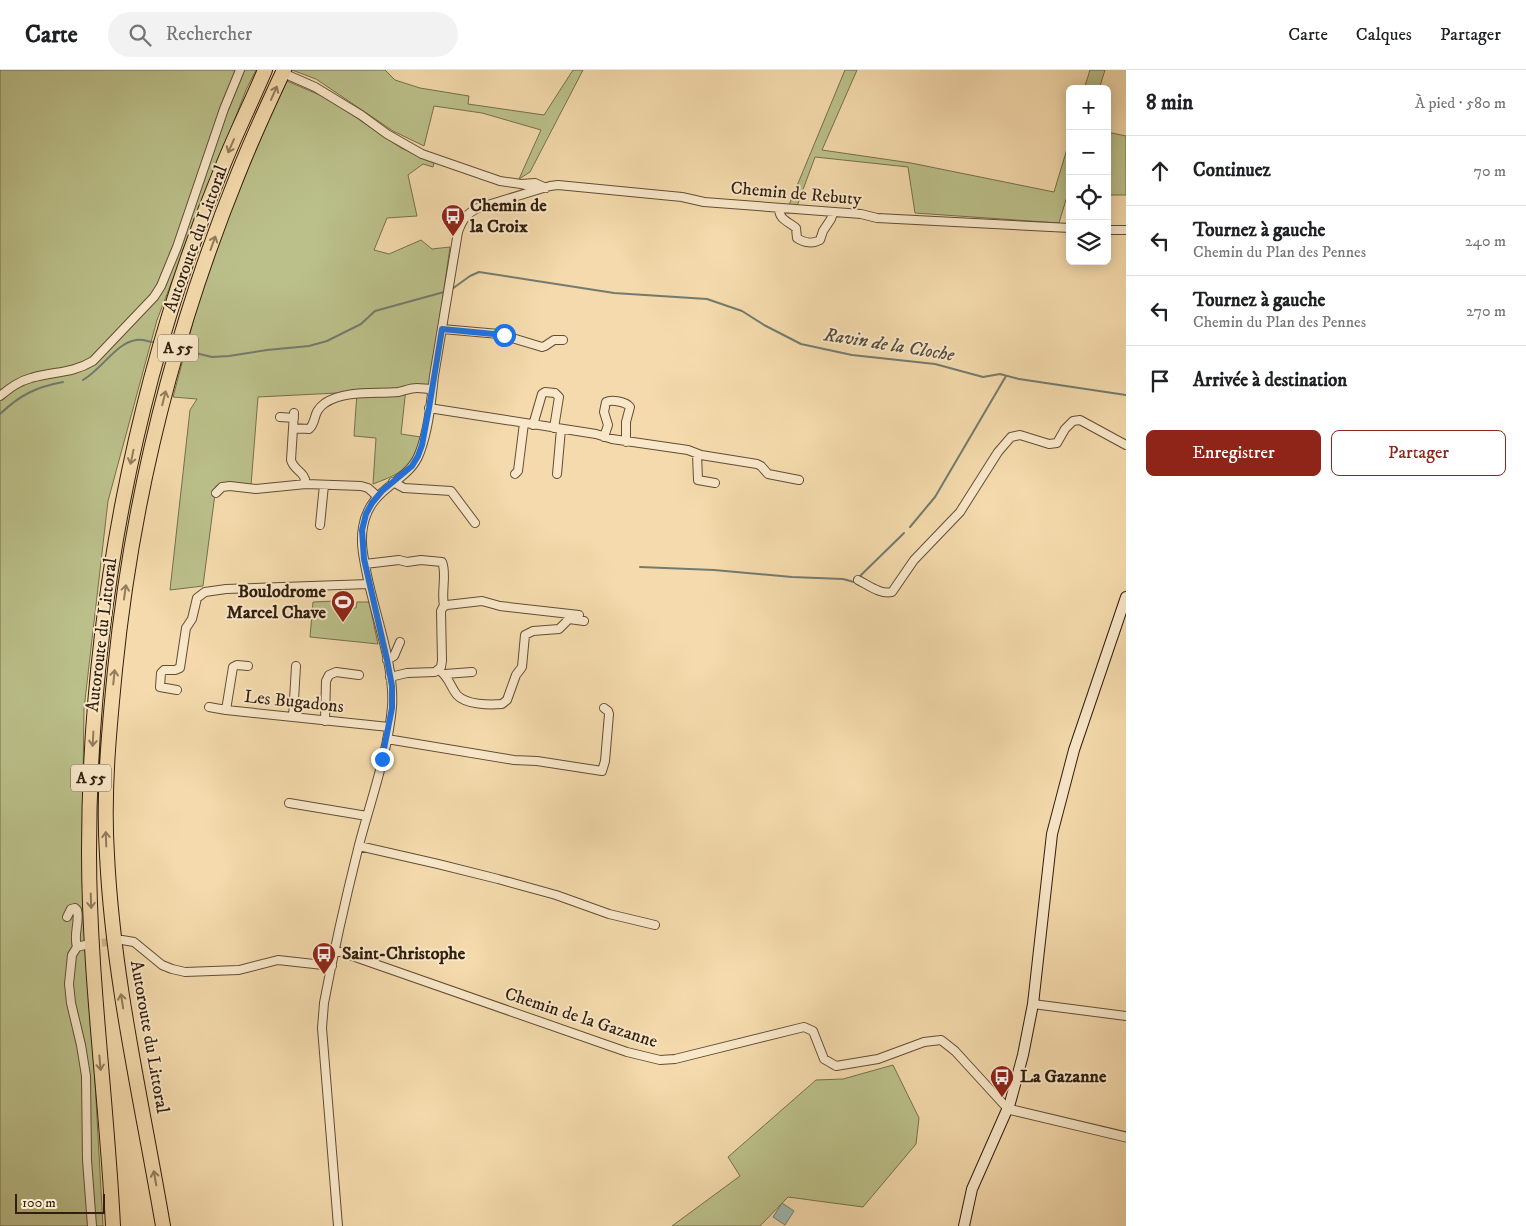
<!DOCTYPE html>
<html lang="fr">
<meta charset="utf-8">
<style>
:root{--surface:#fff;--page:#f2f2f2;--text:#202124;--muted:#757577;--line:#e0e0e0;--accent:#8f2418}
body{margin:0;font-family:"IM FELL DW Pica",serif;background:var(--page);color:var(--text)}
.controls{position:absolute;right:15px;top:15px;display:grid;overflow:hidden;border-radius:8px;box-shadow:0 2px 12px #0003}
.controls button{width:45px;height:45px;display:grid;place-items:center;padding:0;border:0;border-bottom:1px solid var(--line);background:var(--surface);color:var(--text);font:25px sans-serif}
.scale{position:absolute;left:15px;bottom:12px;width:90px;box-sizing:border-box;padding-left:5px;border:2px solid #311e0d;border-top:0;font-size:14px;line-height:18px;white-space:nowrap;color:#311e0d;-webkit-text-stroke:4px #f8e7c9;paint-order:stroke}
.stop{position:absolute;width:15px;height:15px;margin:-11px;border:4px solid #1a73e8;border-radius:50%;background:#fff}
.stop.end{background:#1a73e8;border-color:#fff;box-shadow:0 1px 5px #0008}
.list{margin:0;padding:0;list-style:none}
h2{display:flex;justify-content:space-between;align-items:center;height:65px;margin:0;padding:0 20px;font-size:21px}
h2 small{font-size:16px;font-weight:400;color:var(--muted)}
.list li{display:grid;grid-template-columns:32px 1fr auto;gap:15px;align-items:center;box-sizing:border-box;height:70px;padding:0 20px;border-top:1px solid var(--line)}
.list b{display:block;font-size:19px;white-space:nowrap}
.list p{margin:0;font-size:16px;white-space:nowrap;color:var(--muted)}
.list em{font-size:16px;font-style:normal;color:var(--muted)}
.actions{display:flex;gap:10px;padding:15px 20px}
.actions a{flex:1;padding:11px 0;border:1px solid var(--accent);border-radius:8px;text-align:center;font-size:18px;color:var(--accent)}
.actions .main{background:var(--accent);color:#fff}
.icon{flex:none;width:28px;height:28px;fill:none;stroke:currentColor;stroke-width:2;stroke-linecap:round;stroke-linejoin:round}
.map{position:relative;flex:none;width:1126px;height:1156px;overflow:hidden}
header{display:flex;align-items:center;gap:30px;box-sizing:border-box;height:70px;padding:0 25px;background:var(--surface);border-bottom:1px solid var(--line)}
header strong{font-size:24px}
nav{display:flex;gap:28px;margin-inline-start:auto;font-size:18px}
.search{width:350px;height:45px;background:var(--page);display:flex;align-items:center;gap:12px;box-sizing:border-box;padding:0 18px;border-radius:28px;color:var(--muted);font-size:19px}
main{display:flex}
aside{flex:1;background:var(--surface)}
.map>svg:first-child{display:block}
</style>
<header>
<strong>Carte</strong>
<div class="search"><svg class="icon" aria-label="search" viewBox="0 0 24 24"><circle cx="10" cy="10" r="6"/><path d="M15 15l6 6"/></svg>Rechercher</div>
<nav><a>Carte</a><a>Calques</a><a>Partager</a></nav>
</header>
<main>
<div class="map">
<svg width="1126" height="1156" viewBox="0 0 1126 1156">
<rect width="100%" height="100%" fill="#f4daac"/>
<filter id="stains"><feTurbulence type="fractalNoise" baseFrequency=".004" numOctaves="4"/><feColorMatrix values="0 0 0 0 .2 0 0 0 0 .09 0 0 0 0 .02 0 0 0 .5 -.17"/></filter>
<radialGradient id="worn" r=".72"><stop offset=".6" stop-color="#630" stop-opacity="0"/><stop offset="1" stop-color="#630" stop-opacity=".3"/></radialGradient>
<path fill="#bbc08a" stroke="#766f4c" d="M0,0H256L246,20L157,250L108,431L84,639L82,777L103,1156H0Z
M292,0H385L395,10L420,18L469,26L468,34L544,45L573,0H583L530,102L519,109L541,60L482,43L434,36L424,76L393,61L316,9Z
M845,0H857L822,80L911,93L1054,122L1070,69V123H1068L1059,153L915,143L908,97L815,87L797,136L789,135Z
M1090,0H1105L1099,19H1084Z
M287,11L329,29L401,78L434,93L433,97L423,94L408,105L417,146L387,148L374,180L389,184L421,170L432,179L450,177L430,317L406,318L401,364L421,367C411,399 402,403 373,414L376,368L354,366L357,322L258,327L251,415L216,416L203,516L170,520L190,340L197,329L173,327L198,233L224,159L267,52Z
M1107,62L1126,66V125H1107Z
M335,531V538H356L357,532H369L378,574L310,567L313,532Z
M893,995L919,1048L916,1074L863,1137L788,1127L760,1156H672L740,1106L728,1087L816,1010L843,1009Z"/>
<path fill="#9eb9b1" stroke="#727b6f" d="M782,1133L794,1141L785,1155L773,1147Z"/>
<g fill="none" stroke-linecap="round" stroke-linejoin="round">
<path stroke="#727b6f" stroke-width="2" d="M452,219L470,206L479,202L614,223L707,229L742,241L764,255L801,274L852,285L935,294L983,307L1000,304L1019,309L1126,325
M187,281L212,287L229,286L267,280L309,276L327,271L361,254L375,241L444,222
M83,310C102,299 116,273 136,270C141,269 147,271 152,272
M0,344C20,325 36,317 63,312
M910,457L935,427L1006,306
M640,497L714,500L792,507L843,509L854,512
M858,508L904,463"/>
<path stroke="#cdb48c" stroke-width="8" stroke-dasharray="8 4" stroke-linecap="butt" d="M90,874L118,871"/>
<g stroke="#624d35" stroke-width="10">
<path id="minor" d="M290,6L315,17L361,45L387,64L422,84L500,111L521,114
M536,120L530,116L521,114L535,113L546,118
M779,138C779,150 788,151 796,158L797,168C804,173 813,174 820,170L823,161L831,149L833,143
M1107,160H1126
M442,259L499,264L542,277L545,276L554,270H563
M0,326C10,318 19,311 31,308C54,301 71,304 93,291L154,227L161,216L177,177L224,39L240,0
M429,338L596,364L612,369L688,380L701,385L757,394L761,396L768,404L799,410
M294,343L291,390C294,401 305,401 306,414
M280,347L294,348
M533,355L542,324L545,322L555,323L559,327L554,358
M293,358L309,359C317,352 312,342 325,333C345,320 375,324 398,322C404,321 410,318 417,318C422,318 427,319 432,319
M604,367L608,355L604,342L606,332C612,329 626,332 630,337L626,352V372
M697,384L698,410L715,413
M515,404L518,401L524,353
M557,404L561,359
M393,412L404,418L451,421L475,453
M216,423L222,417L230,416L256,419L306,414L361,416L368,418L377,426
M320,455L324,415
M365,494L399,490L407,492L421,490L442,492C447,503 441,522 444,536
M858,510C868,515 881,525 892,522L914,490L960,442L998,382L1011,367L1020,365L1049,374L1057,373L1065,359L1073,351L1080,350L1126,375
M387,590L394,586L400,572
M248,596L237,595L233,597L226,640L389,657
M439,600C450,608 449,615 457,625C466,635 490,635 502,634L507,630L516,605L522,597L525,565L533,561L559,559L569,549L584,551
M445,604L472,602
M390,607L407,603L435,602L441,597L442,591L441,541L443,537L447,535L482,531L500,536L579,545
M177,620L160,617L161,603L164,600H175L180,598L186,558L192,549L197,528L205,522L226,519L369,514
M209,637L226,640
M293,647L296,596
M325,651L326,611L329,605L336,602L359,605
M387,669L514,690L537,691L602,701L605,691L609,644L608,641L604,638
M289,733L367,746
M359,776L438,794L498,809L556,825L609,844L655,855
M67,847L71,839L75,838L77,840C80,853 73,864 77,877
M122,870L134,872L162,895L172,899L185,902L239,900L278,890L332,896
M85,875L77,877L72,885L69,914L71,933L81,975L86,1006L87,1090L92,1156
M335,880L627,982L660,990L675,989L804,957L813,961L824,989L836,996L878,989L924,972L941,970L955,981L1008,1039
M1033,934L1126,946
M338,1156L322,958L324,933C334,880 346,827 359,775C371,730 388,682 392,637C395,597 375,545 367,505C364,489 360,474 363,457C370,415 409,414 420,382C429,358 431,331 434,306C442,258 450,210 458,162C462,150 467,143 478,138L550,116L558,115L682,127L704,132L861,144L877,148L1070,158"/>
</g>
<g stroke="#624d35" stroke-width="11">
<path id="tertiary" d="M1008,1039L1126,1067"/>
</g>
<g stroke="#311e0d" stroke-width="12">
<path id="secondary" d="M964,1156L972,1119L1010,1033L1023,985L1033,934L1052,764L1074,680L1126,527"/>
</g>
<g stroke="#311e0d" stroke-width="16">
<path id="motorway" d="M113,1156C107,1031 89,907 89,782C89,552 134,311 222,98C235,65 251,33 265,0
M163,1156C142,1032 113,910 107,785C103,723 109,661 115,600C132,430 174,262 238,104C252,69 268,34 284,0"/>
</g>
<use href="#minor" stroke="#f8e7c9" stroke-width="8"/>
<use href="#tertiary" stroke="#f8e7c9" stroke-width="9"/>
<use href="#secondary" stroke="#f8e7c9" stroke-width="10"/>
<use href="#motorway" stroke="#f4daac" stroke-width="14"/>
</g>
<defs><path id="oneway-shaft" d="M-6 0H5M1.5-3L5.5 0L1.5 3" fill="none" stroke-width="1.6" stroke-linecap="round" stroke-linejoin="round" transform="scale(1.25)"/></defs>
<g stroke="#927c5c">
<use href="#oneway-shaft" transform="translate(274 23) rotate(-66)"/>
<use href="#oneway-shaft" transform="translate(231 76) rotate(114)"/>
<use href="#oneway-shaft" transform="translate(213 173) rotate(-70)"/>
<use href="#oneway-shaft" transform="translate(164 328) rotate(-76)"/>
<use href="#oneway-shaft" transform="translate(132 387) rotate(102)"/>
<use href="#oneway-shaft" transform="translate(125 522) rotate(-82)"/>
<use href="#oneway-shaft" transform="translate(114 607) rotate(-84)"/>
<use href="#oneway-shaft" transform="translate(93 669) rotate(93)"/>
<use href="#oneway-shaft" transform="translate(106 769) rotate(-92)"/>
<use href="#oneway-shaft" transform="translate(91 831) rotate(88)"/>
<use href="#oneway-shaft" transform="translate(122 931) rotate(-99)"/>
<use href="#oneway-shaft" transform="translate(100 993) rotate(85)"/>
<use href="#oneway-shaft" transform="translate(155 1108) rotate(-100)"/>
</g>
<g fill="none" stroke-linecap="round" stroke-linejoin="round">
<path stroke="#1a73e8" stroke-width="6" d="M382,689L392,638V616L387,590L364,489L362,460L366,444L372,433L382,421L412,396L418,386L422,375L429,338L442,259L504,265"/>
</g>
<defs>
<g id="bus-pin" transform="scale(1.25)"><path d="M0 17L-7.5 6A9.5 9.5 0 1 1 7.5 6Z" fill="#8f2418" stroke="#f8e7c9"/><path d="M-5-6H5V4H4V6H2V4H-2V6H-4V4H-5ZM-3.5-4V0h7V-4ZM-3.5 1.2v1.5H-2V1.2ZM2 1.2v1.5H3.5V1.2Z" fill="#fff"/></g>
<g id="stadium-pin" transform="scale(1.25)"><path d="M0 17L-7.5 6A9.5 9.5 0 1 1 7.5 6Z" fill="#8f2418" stroke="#f8e7c9"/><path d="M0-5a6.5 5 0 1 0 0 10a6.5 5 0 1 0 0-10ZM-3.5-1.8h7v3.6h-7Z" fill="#fff"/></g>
</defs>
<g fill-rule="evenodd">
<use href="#bus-pin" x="453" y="146"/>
<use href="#stadium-pin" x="343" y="532"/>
<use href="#bus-pin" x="324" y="884"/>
<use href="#bus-pin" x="1002" y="1007"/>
</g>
<g text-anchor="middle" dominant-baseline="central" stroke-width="4" stroke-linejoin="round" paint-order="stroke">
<g fill="#f8e7c9" stroke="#6d5a45" stroke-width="1">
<rect x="158" y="264.5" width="40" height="27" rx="4"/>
<rect x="71" y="694.5" width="40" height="27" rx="4"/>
</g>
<g font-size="16" font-weight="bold" fill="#311e0d">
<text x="178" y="278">A 55</text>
<text x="91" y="708">A 55</text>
</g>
<g font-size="18" fill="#311e0d" stroke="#f8e7c9">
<text transform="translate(796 124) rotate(5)">Chemin de Rebuty</text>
<text transform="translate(196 169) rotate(-70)">Autoroute du Littoral</text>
<text transform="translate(102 565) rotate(-83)">Autoroute du Littoral</text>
<text transform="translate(294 632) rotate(6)">Les Bugadons</text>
<text transform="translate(581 948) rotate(18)">Chemin de la Gazanne</text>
<text transform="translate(149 967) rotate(80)">Autoroute du Littoral</text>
</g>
<g font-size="18" font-weight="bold" fill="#311e0d" stroke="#f8e7c9" text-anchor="start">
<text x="470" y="136">Chemin de<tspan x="470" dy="21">la Croix</tspan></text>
<text x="326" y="522" text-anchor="end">Boulodrome<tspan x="326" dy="21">Marcel Chave</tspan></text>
<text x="342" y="884">Saint-Christophe</text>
<text x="1020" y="1007">La Gazanne</text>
</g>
<g font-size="19" font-style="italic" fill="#524c3e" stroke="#f8e7c9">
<text transform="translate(889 275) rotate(9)">Ravin de la Cloche</text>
</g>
</g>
<rect width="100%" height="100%" filter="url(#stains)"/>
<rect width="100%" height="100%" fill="url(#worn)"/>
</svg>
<div class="controls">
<button>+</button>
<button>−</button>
<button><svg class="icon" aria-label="locate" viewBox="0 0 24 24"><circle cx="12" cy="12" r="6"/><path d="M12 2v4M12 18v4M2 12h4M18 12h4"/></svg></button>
<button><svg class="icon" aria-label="layers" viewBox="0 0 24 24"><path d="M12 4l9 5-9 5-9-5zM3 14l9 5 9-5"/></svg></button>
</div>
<div class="scale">100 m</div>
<div class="stop" style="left:504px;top:265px"></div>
<div class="stop end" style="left:382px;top:689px"></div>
</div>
<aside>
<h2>8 min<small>À pied · 580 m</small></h2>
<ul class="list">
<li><svg class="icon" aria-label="ahead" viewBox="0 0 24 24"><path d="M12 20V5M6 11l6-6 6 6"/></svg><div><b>Continuez</b></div><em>70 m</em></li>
<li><svg class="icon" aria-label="left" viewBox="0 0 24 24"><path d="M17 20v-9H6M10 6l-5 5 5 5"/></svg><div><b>Tournez à gauche</b><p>Chemin du Plan des Pennes</p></div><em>240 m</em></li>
<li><svg class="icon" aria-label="left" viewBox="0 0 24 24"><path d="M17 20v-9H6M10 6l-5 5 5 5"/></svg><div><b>Tournez à gauche</b><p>Chemin du Plan des Pennes</p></div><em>270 m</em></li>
<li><svg class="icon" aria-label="arrive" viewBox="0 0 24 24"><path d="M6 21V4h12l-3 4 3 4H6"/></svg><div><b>Arrivée à destination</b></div></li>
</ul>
<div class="actions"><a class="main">Enregistrer</a><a>Partager</a></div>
</aside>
</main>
